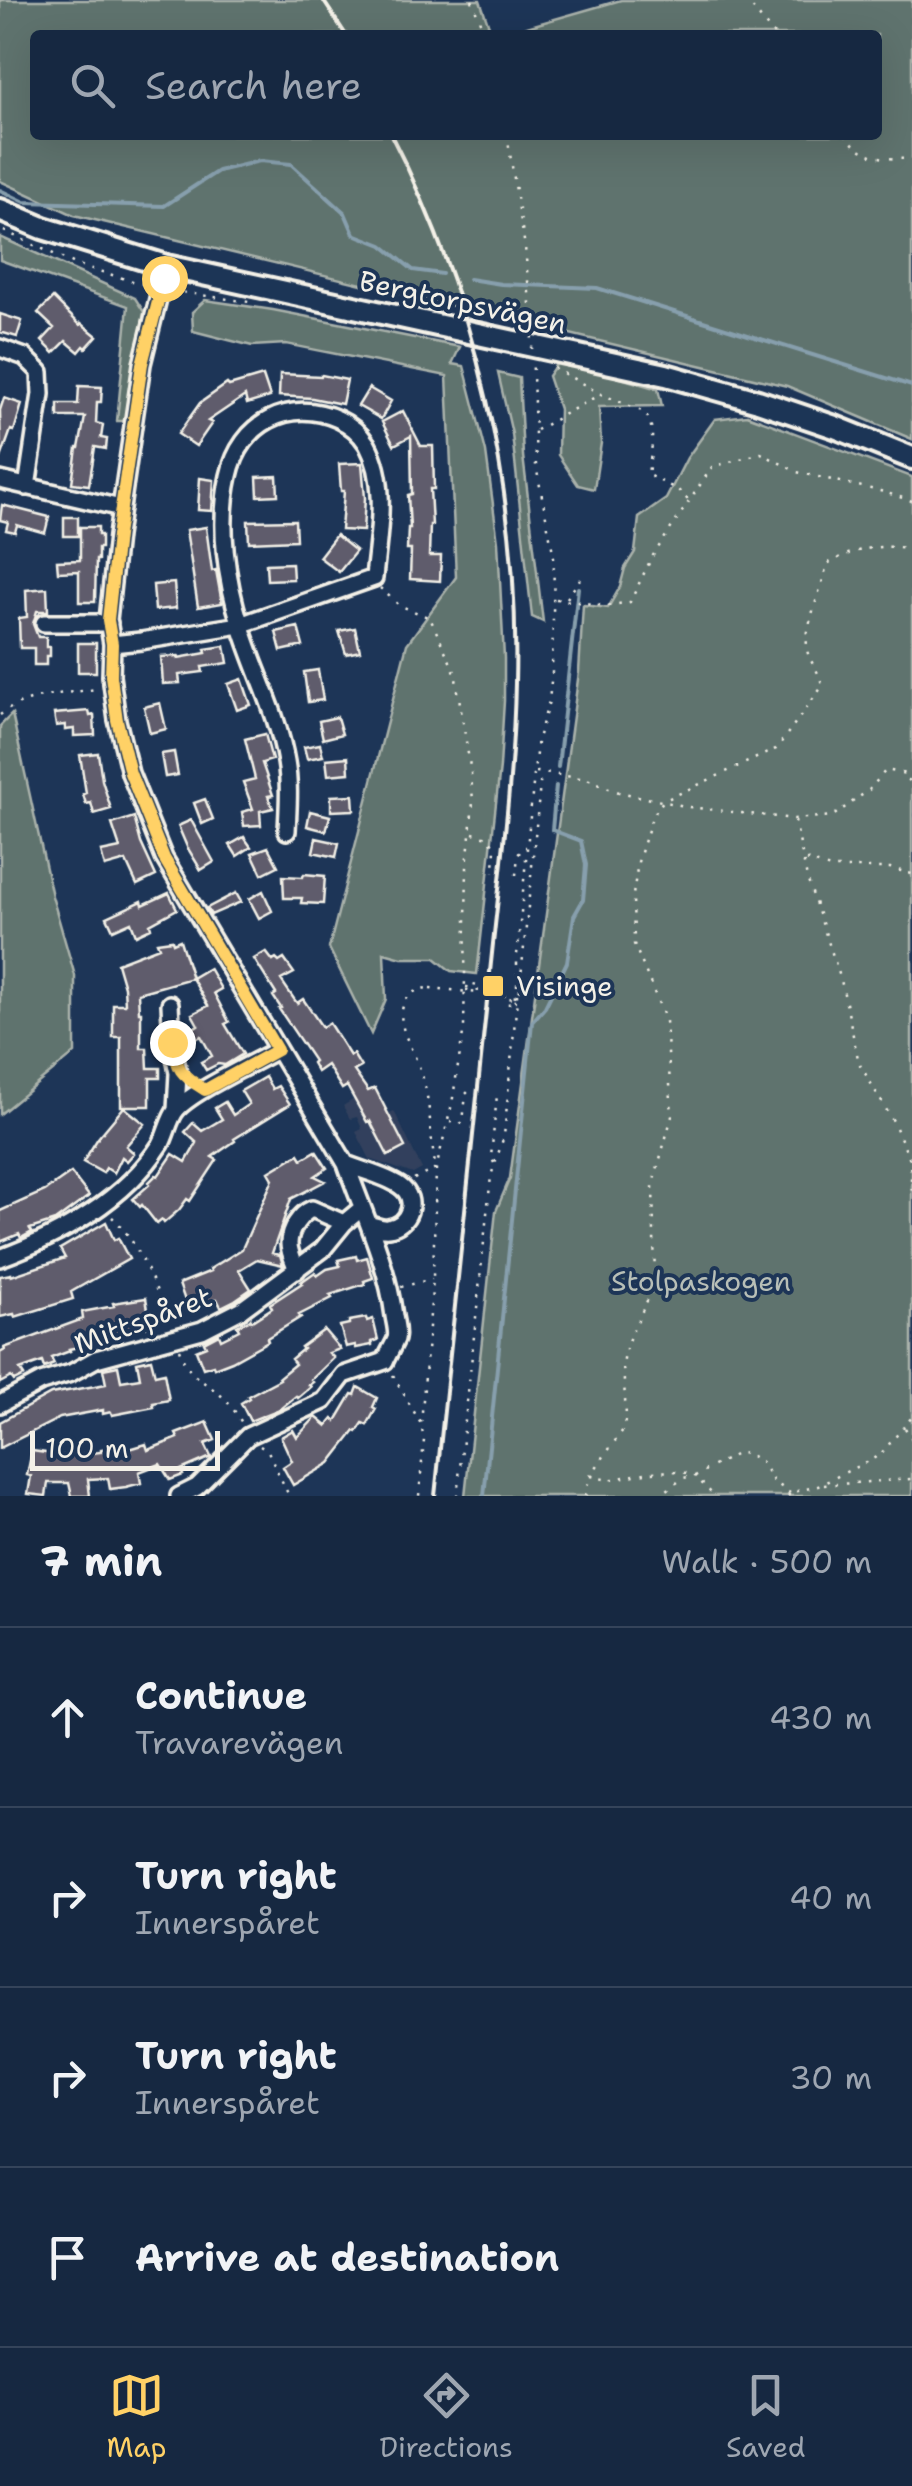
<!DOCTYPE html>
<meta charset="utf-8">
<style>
:root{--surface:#162841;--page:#1f3048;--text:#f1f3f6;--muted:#9ea6b1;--line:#35445a;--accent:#ffd166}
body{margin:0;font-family:"Shantell Sans",sans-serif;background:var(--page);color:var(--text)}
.scale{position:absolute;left:30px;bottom:25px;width:190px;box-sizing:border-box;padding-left:10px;border:5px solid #f4f1e8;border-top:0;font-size:28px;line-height:35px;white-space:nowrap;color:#f4f1e8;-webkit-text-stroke:8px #1d3557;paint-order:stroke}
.stop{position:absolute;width:30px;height:30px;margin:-22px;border:8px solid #ffd166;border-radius:50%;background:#fff}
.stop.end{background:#ffd166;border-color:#fff;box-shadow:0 2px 10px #0008}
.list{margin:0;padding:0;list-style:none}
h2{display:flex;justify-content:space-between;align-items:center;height:130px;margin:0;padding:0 40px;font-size:42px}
h2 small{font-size:32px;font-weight:400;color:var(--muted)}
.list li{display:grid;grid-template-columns:65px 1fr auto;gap:30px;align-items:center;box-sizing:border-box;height:180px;padding:0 40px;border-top:2px solid var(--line)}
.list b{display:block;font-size:38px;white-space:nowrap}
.list p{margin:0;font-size:32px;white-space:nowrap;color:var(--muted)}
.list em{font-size:32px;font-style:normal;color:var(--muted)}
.icon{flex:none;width:55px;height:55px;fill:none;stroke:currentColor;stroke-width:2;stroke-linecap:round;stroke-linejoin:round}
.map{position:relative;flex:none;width:912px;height:1496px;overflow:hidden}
.search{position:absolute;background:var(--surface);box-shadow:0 10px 40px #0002;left:30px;right:30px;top:30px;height:110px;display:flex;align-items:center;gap:25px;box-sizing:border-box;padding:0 35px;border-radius:10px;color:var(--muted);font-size:38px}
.sheet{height:850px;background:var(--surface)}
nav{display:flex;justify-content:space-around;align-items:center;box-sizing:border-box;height:140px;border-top:2px solid var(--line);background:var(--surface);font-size:28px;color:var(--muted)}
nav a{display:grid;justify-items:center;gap:5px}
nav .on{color:var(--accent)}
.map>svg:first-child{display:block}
</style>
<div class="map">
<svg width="912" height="1496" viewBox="0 0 912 1496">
<rect width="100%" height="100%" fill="#1d3557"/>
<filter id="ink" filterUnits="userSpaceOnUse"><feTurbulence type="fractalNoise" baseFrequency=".01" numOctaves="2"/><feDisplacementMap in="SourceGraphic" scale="20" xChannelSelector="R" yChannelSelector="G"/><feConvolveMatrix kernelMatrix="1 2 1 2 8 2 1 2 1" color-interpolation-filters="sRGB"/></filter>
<g filter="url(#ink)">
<path fill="#31415d" d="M354,1099L367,1121L373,1120L377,1136L388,1156L405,1147L388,1114L394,1111L422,1169L413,1174L370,1159L356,1132L362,1129L357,1117L350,1119L343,1106Z"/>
<path fill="#5f736e" stroke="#aab2ab" stroke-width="2.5" d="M0,0H480L492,35H35V135H877V35H499L621,0H912V439L787,386L74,215L0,181Z
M0,237L135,298L144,312L126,421H117L128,306L0,260Z
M205,300L273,310L460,347L452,364L464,366L486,452L498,542L504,658V701L500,767L477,974L451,971L435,958H402L384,953L386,999L371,1034L329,948L407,644L456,577L447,376L286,344L252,346L193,331L192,312Z
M559,360L658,389L662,406L599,407L601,443L594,489L578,485L558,455L559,409L548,376Z
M498,373L519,378L523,456L543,622L532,617L512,434Z
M747,415L912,477V1496H465L496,1211L510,1178L579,672L583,605L608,608L620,587L625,568L635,552L639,518L666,499L687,458L715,419Z
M12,714L52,896L75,976V1053L0,1114V726Z"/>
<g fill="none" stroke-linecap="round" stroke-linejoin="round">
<path stroke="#879fad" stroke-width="4" d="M0,190L25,202L164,206L218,171L260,161L291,164L345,213L354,234L382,245L413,270L442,274
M469,279L501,284L597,288L912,386
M558,767L578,588
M484,1496L532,1022L545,1007L567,962L574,916L583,900L586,865L581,841L552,830L556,786"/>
</g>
<path fill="#5f5c6c" stroke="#f4f1e8" stroke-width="2.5" d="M53,298L80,325L81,323L97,336L86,348L84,346L79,352L66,341L54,353L42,341L54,328L38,313Z
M0,314L22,321L17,337L0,332Z
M280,374L321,376L322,375L347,380L342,404L312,398L279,396Z
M263,376L270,397L247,404L245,396L208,421L212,423L196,446L178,434L200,403L227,384L229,386Z
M79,386L102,387L101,402H97L96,423L103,425L101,438L107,439L106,449L95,447L89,485L72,483L77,448H79L85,417H58V404H78Z
M369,388L391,401L381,419L358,406Z
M4,398L22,404L14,431L11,430L1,458L0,410Z
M403,411L421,446H433L434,489H430L432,525H430L429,556H441L440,581L410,579L411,550H407L408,528H410L408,495L412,494L411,436L394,445L382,422Z
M362,463L365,498L363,531L341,530L344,491H341L339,464Z
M277,476L278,495L258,496L257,477Z
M200,478L214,480L212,511L198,510Z
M2,505L49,517L45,533L17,525L15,532L6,530L8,522L0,520Z
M64,517H78V536H64Z
M295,520L296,540L249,542L248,521Z
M80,527H98V535H101V548H98V560H96L95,602H79V571L58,572L57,561L80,560Z
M206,527L212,571L216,570L222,603L198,607L186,530Z
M336,535L356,551L339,572L319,557Z
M292,563L293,579L267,580L266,564Z
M174,583L176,608L155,610L153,585Z
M47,588L48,611H37L33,624L38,637H46V647H50V656H46V665H34V648H20L19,618L27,617L26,590Z
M298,627L303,646L281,651L276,632Z
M355,628L360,651L346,654L339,631Z
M78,643H96V672H78Z
M225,646L228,663L202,667L203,672L179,675L180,683L163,684L161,657L178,656V658L206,653L205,649Z
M318,670L323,700L308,702L304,672Z
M242,679L251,705L237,710L228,684Z
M160,703L166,729L150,733L144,707Z
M89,711L90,716L94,715L95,735L74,736V729L65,730V725L56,726L54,714Z
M337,717L342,734L323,739L319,721Z
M265,734L272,760L262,763L273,795L268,796L273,808L260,811L261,825L244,826L242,812L253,809L243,782L255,779L245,739Z
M320,744L323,756L307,759L304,747Z
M174,752L178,775L165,777L161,754Z
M98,753L102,780L111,809L94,814L91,803L86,804L83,794L86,793L80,755Z
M348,757L349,773L328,775L326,759Z
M353,795L354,810L331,811V796Z
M205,799L213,819L202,824L194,803Z
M310,811L330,816L326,831L307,826Z
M134,817L141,843L156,876L137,885L126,861L105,867L101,852L120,848L112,824Z
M191,820L214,862L201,870L187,847L178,826Z
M244,837L251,847L237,856L230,845Z
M316,838L339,843L336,857L313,852Z
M268,847L278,866L262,874L252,853Z
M304,874L325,876L323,904L301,903L302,898H284L283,876L303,877Z
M263,891L272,911L259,918L249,899Z
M169,893L177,909L150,924L151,928L136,935L131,922L113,930L107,917L142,901L143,905Z
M236,893L241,902L211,915L207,908Z
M172,940L173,943L180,940L192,978L138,993L139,1012H141V1048H147L148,1068H160V1078H150V1106H121V1037H113V1004H125L124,987L117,963L159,947L157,942Z
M266,952L273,961L276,959L279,962L284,959L294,973L281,980L294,999L297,1003L303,999L322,1027L329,1023L350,1056L353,1054L361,1067L354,1071L368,1091L375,1088L405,1147L388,1156L370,1121L367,1122L347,1086L342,1089L327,1065L317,1072L312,1063L314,1061L279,1009L281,1008L273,996L276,994L254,959Z
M209,968L221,989L214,993L229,1022L225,1024L243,1054L225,1065L218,1064L206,1070L201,1062L212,1056L201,1036L193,1041L187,1032L198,1025L192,1014L208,1006L192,978Z
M265,1077L272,1089L278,1086L290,1104L234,1139L235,1141L212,1157L217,1160L190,1201L187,1199L179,1210L164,1223L162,1220L157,1224L142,1205L140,1207L133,1199L150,1184L149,1182L156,1175L158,1176L173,1154L186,1162L197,1143L185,1132L193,1123L202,1131L222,1119L215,1108L225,1102L233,1115L249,1104L241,1091Z
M124,1107L145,1124L126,1146L134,1153L127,1161L122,1157L114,1173L106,1168L103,1173L83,1162L98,1138Z
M316,1151L327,1168L315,1176L325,1181L291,1199L272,1253L280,1255L283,1265L257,1259L239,1270L251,1289L235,1300L221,1307L217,1299L188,1309L179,1284L211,1271L210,1269L242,1249L273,1179L269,1172L299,1154L302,1159Z
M71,1173L89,1196L55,1221L30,1229L32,1232L21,1238L19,1234L0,1242V1211L45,1191Z
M106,1222L114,1240L118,1238L129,1259L71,1292L73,1299L15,1317L14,1314L0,1317V1276L11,1274V1276L65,1258L60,1249Z
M356,1256L357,1260L367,1257L373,1278L364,1281L365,1284L330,1295L332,1298L299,1315L301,1317L267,1338L268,1341L232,1361L214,1368L213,1365L203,1368L196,1350L206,1346L204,1342L219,1334L221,1339L239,1330L237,1326L251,1319L252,1321L272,1308L270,1304L302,1283L301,1282L315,1272L317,1276L327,1269L340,1266L338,1260Z
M146,1298L151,1326L123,1330L124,1335L92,1338L93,1344L69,1349L70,1351L51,1358L54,1364L44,1368L42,1362L20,1370L24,1376L14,1381L11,1377L0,1383V1353L5,1350L4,1348L83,1319L82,1312L114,1306L113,1303Z
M366,1318L367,1321L373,1319L378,1340L372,1342V1345L356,1348L355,1345L346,1347L340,1326L349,1324V1321Z
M324,1330L340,1349L329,1353L334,1358L311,1380L313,1382L309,1385L311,1387L298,1398L296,1396L280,1409L250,1421L241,1403L249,1398L248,1396L280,1379L279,1377L295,1364L291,1359L303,1349L301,1347Z
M151,1359L155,1375L164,1373L169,1400L153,1403L154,1407L112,1415L111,1412L103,1414V1410L60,1418L0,1448V1422L51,1394L106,1384L103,1369L118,1366L121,1381L140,1378L137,1362Z
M358,1387L377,1398L373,1407L376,1409L367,1425L363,1423L357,1432L355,1431L330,1463L293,1485L283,1467L292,1461L281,1437L293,1430L297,1437L316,1417L327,1426L333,1419L336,1421L352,1394L355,1395Z
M207,1422L215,1440L205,1444L211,1457L181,1470L183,1475L170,1480L160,1464L139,1472L141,1483L126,1487L110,1489L108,1478L88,1479L90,1496H72L69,1483H48L46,1496L28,1494L31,1476L27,1475L32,1451L66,1456L101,1452V1449L122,1446L126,1450L146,1444L148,1450L178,1438L176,1434Z"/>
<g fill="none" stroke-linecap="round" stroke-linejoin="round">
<g stroke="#f4f1e8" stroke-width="22">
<path id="minor" d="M166,266L142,364L117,536L108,620L112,644L111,676L117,720L130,773L164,858L346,1164C364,1215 387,1262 394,1316C395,1323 398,1332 396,1339C393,1346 388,1354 385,1361L344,1375L324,1401L248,1436L197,1487L179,1496
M0,348L25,357L40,372L41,394L27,487
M0,480L121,508
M44,623H109
M112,644L141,641L240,625L374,578C378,535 389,484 367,444C360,433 349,424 338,419C290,397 240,423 229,476C218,524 226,579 241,626C255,672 278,714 286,762C290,785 288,808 287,831
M170,1004L172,1042L178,1073L176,1110
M346,1164C363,1171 386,1176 400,1186C419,1199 409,1226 388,1228C383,1229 376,1226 371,1225
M0,1258C60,1236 125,1200 161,1144C167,1133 169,1118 177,1109C195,1090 252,1064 277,1050
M297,1270C294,1262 289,1252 289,1244C289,1230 300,1214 312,1209L344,1223
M0,1404L41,1382L71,1373L96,1359L202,1330L241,1310L322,1250L344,1223L362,1208"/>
</g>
<g stroke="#f4f1e8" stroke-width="28">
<path id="secondary" d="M0,210L43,228L166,266L666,375L758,401L835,427L912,458"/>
</g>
<path stroke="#f4f1e8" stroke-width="2.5" stroke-dasharray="2.5 8" stroke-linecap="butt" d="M472,0L485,35
M746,0L774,35
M507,135L525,247L531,315
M845,135C866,160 881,158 912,159
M4,231L75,264L146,285
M173,291L249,302
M554,368L601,394L644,412C658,428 650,454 648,475L678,490L688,500
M536,430L599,395
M380,588L399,605L430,618L455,672L471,773L473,802L467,867L464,1027L452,1104L436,1169L433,1278L421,1424
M567,598L580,579
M556,599L607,606L630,602L652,557L712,467L761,453L797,472L884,492L912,501
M0,715C28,694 63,694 96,689
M536,772L587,779L619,792L689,807L794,819L833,816L869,790L886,770L906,774L912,787
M795,821L807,878L841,980L859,1063L893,1121L910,1160L912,1197
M536,826L541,774
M473,833L488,837L495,847L494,872
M806,860L830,868H890L912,874
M516,875L518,855L523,847H526
M466,987L474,988L475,983
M466,990L485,991
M499,997L516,999
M509,1005V1000L516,1001
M450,1122L460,1124L463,1122L466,1094L469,1091
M494,1163L491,1157L497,1095L495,1092
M414,1179L436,1169C429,1136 432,1102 420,1069C414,1051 398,1029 402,1010C405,995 416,988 430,988
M112,1217C138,1240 157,1290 169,1323
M401,1287L432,1279
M179,1349C188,1375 196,1376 217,1392C228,1401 236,1412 243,1425
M393,1375L421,1424L424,1440L419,1496
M905,1428L912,1439
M260,1446L268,1451L289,1496
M591,1476L608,1480L650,1472L680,1471L695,1476L714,1496
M824,1485L912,1479
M457,1496L491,1176L504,1136L517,999V955L537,742L549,701L552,672L554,557L536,466L533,374
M585,1496L590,1476L623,1430L626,1416L623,1365L627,1343L655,1284L653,1184L672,1116L666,1021L634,944L633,895L638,862L652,817L663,801L776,749L822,687C821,672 810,664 807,650C804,627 822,589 827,564C853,549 882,543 912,549
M659,1496L683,1478L695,1476L738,1453L749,1454L762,1463L773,1481L790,1493
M788,1496L790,1493L818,1486L880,1455L912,1417"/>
<use href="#minor" stroke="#1d3557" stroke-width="15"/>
<use href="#secondary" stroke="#1d3557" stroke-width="20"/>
<path stroke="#f4f1e8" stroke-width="4" d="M323,0L346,35
M391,135C477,301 520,496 515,683C513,787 498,889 488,992C471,1160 452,1328 435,1496"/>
<path stroke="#f4f1e8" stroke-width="2.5" stroke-dasharray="2.5 8" stroke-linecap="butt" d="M531,315L533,374
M430,988L519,997L536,826"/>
</g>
</g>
<g fill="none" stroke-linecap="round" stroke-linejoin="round" filter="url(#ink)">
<path stroke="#ffd166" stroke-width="12" d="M164,278L142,364L117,536L108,620L112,644L111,676L117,720L130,773L164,858L277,1050L205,1090C179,1074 178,1070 172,1042"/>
</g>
<rect fill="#ffd166" stroke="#1d3557" stroke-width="4" x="481" y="974" width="24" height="24" rx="5"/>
<g text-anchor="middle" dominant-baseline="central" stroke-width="8" stroke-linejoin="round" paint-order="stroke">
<g font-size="28" fill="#f4f1e8" stroke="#1d3557">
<text transform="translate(463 302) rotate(12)">Bergtorpsvägen</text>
<text transform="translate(143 1320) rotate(-20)">Mittspåret</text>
</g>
<g font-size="28" fill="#f4f1e8" stroke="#1d3557" text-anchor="start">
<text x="516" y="986">Visinge</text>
</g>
<g font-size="28" fill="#b8bfb7" stroke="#1d3557">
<text x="701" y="1281">Stolpaskogen</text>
</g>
</g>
</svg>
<div class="scale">100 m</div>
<div class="stop" style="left:164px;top:278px"></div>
<div class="stop end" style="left:172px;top:1042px"></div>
<div class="search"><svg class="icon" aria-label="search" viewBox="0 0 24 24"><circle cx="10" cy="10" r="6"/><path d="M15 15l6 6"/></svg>Search here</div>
</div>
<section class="sheet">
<h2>7 min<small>Walk · 500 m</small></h2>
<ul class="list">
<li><svg class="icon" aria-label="ahead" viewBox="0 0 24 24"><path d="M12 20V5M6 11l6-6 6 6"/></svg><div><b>Continue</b><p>Travarevägen</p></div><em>430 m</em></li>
<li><svg class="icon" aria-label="right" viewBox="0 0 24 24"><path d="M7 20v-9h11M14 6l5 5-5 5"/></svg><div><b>Turn right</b><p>Innerspåret</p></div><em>40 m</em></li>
<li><svg class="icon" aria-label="right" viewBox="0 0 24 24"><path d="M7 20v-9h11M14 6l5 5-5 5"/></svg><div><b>Turn right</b><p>Innerspåret</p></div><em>30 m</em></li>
<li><svg class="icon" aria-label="arrive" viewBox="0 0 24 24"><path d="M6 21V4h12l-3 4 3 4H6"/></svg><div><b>Arrive at destination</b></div></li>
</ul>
</section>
<nav>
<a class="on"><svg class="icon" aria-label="map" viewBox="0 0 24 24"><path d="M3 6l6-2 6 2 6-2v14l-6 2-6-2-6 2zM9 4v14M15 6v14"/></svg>Map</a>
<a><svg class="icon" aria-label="directions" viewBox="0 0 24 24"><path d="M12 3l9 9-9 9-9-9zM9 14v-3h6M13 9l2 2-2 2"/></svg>Directions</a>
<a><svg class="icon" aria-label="saved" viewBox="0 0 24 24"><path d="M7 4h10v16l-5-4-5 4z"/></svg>Saved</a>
</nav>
